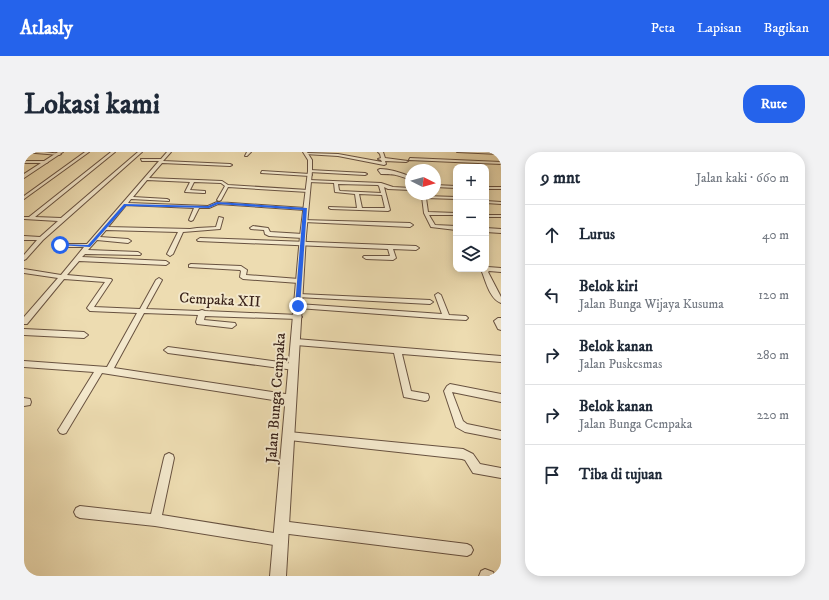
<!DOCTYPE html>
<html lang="id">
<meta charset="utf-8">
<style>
:root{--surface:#fff;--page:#f2f2f3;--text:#1f2937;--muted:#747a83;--line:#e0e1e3;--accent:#2563eb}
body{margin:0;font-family:"IM FELL DW Pica",serif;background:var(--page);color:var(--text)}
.controls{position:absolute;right:12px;top:12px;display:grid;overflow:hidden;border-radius:8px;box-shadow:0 2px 10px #0003}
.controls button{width:36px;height:36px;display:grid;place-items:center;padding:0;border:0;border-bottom:1px solid var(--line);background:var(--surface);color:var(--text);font:20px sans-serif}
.compass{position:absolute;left:381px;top:12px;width:36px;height:36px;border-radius:50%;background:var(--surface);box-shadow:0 2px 10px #0003;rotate:96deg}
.stop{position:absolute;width:12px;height:12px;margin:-9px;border:3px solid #2563eb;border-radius:50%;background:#fff}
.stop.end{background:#2563eb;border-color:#fff;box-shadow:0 1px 4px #0008}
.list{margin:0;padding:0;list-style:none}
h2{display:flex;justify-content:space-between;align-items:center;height:52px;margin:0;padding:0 16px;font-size:17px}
h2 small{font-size:13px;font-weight:400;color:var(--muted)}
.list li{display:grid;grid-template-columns:26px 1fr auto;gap:12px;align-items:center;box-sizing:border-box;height:60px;padding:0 16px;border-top:1px solid var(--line)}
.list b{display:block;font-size:15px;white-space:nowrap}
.list p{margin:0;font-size:13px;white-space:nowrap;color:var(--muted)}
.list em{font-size:13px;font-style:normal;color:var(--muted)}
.icon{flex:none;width:22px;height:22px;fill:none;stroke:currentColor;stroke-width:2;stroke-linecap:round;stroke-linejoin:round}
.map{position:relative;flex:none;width:477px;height:424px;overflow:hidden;border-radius:16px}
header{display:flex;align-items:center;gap:24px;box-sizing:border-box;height:56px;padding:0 20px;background:var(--accent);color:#fff}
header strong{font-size:19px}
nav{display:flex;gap:22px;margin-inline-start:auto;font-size:14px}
.intro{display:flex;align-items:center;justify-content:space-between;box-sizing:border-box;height:96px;padding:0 24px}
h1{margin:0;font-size:28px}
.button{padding:10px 18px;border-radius:16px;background:var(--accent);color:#fff;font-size:14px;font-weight:700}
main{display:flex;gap:24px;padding:0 24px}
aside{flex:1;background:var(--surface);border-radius:16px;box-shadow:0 2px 10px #0003}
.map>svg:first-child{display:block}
</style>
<header>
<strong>Atlasly</strong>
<nav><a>Peta</a><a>Lapisan</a><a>Bagikan</a></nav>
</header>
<div class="intro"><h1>Lokasi kami</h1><a class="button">Rute</a></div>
<main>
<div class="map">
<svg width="477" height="424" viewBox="0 0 477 424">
<rect width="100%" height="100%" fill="#eddcb1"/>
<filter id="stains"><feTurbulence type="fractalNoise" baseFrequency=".005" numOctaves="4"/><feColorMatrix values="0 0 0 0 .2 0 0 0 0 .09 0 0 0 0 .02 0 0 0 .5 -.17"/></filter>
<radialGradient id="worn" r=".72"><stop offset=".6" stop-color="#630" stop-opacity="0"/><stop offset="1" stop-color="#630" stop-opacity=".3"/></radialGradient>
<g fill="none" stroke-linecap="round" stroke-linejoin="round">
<g stroke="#685240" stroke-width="2">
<path id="minor" d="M0,0H20L37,2L35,3Z
M61,0H65L0,47V44Z
M87,0H91L11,65L37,66L114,0H118L19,88L2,107L0,108V103L13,88H0V84L16,85L34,69L0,67V65H5Z
M143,0H147L139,9L206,12L208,13L206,14L138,11L125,26L198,29L204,33L284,38L286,39L284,40L204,35L197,48L195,49L193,48L201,34L197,31L170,30L166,38L181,39V41H179L161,40L166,30L123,28L109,45L143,47L145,48V49L107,47L104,51L184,54L193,50L281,56L283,57L281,58L194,52L185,56H175L169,68L167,69L165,68L170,56L102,53L84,75L166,77L173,76L192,75L195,65L199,66L196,77L159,80L149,102L146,104L143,102L154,80L82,78L76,85L104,87L107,89L104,91L73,88L64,98L114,100L117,102L116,103L61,102L58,105L142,109L145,111L142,113L55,109L43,123L87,127L88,128L70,155L116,157L132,128L135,126L138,128L122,157L175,159L178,158L181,159L274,163L278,165L274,167L181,164L180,168L211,171L212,173L208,176L173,172L172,170L174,163L120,161L90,216L268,243L271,244L272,247L271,250L268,251L78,221L42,281L39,282L36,281L34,278L36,275L70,220L0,215V209L83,215L113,161L66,159L63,156L81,130L40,127L3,172H0V165L34,126L0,121V117L37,123L60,95H36L34,94V92H63L135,9H118L117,7H137Z
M223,0H227L223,4H221Z
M354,0H359L361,6L384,9L382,10L361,9L362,12L360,13L314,4L281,2L283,1L314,2L358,10L357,8L354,7L357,6L356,2Z
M433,0H475L477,1L475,2Z
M386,6L477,10V12L385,8Z
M0,9H22L24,10L22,11H0Z
M356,17C366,17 378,21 387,25V28C373,23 372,22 357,22L354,18Z
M286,18L341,21L343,22L341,23L285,20Z
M238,19L286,22L288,23L286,24L237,21Z
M285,28L357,31L369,35L387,36V38L364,37L360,35L366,58L364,59L307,57L305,56V55L333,56L331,42L311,40L310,31L284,30L283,29ZM314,32L354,33L355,34L357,41L316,39L315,38ZM335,42L358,43L361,56H338Z
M411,33L432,34V36L411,35Z
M462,35H477V37H462Z
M395,42H400L401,44L432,45V47L402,46L404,60L432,61V63H405L411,73L432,74V78L407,75L400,61L398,45Z
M462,49L477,50V52L462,51Z
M462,63H477V65H462Z
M278,68L386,71L389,73L386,75L280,70H278Z
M229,74L244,76L246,80L279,82L282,84L279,86L245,84L241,82L240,78L227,77L226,76Z
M462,76L477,77V81L462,80Z
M176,86L392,94L395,96L392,98L369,97L372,106L369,108L342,107L339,105L340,104H366L364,97L174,89L173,88Z
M167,112L217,114L223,118L222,123L275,127L278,129L275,131L219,127L216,125L217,119L216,118L165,115V113Z
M464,115L477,116V120L465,119L464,120L477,145V151C466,147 462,130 458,120Z
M414,141L417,143L425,163L442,164L444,166L442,168L423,167L274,156L271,154L274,152L418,162L411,143Z
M275,142L406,148L409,150L406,152L273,145L272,144Z
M474,166H477V178L474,177L470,169Z
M0,177L60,180L64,183L60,186L0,183Z
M272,187L477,204V210L378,202L387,239L404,242L405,245L404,248L401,249L380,245L370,201L272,193L268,190Z
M144,195L270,212L273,213L274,215L273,217L270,218L144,201L140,198Z
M426,232L477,242V250L428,240L439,269L443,272L477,279V287L441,280L432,275L420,239L423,234Z
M0,246L6,247L7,250L6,253L0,254Z
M265,280L439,297L449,302L456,312L477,316V326L449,321L441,308L438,307L265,288L262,287L260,284L262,281Z
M145,301L149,303L150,306L138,363L256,382L260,384L262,388L260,392L256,394L131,374L56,366L52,364L50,360L52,356L56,354L127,362L140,306L141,303Z
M257,369L443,392L447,394L449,398L447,402L443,404L257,381L253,379L251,375L253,371Z
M461,417L469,420L471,424H455L457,419Z"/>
</g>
<g stroke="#685240" stroke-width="2">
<path id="tertiary" d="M34,0H39L0,26V22Z
M279,0H283L288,8V19L282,84L262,424H246L276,84L284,19V8Z
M472,0H477V4Z"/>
</g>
<use href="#minor" fill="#f3e8cc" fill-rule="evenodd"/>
<use href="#tertiary" fill="#f3e8cc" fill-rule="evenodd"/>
</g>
<path fill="#2563eb" d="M193,50L283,56L276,155L271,154L279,58L194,52L185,56L102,54L66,95L34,93L36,92L64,93L100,52L184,54Z"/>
<g text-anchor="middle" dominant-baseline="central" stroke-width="4" stroke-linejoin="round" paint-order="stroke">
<g font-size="15" fill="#3b241b" stroke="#f3e8cc">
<text transform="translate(196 148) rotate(3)">Cempaka XII</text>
<text transform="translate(252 246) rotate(-86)">Jalan Bunga Cempaka</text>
</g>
</g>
<rect width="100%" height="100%" filter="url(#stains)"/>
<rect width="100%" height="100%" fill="url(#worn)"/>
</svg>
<div class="controls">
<button>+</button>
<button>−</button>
<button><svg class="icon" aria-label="layers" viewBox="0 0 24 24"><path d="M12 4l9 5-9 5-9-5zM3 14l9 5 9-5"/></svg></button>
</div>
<svg class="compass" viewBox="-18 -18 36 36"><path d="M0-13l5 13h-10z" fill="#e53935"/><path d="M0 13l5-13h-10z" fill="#747a83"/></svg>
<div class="stop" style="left:36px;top:93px"></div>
<div class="stop end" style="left:274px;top:154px"></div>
</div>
<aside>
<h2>9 mnt<small>Jalan kaki · 660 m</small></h2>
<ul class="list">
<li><svg class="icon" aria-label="ahead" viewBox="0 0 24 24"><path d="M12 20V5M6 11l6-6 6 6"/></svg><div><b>Lurus</b></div><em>40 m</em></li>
<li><svg class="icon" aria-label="left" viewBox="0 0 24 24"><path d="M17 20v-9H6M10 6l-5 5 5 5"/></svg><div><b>Belok kiri</b><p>Jalan Bunga Wijaya Kusuma</p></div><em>120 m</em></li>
<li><svg class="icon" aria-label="right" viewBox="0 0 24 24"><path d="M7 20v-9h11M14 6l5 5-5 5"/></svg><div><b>Belok kanan</b><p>Jalan Puskesmas</p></div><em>280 m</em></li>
<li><svg class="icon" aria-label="right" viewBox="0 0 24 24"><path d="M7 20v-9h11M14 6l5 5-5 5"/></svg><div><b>Belok kanan</b><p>Jalan Bunga Cempaka</p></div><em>220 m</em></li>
<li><svg class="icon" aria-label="arrive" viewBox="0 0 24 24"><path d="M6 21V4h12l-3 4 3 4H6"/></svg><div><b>Tiba di tujuan</b></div></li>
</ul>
</aside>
</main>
